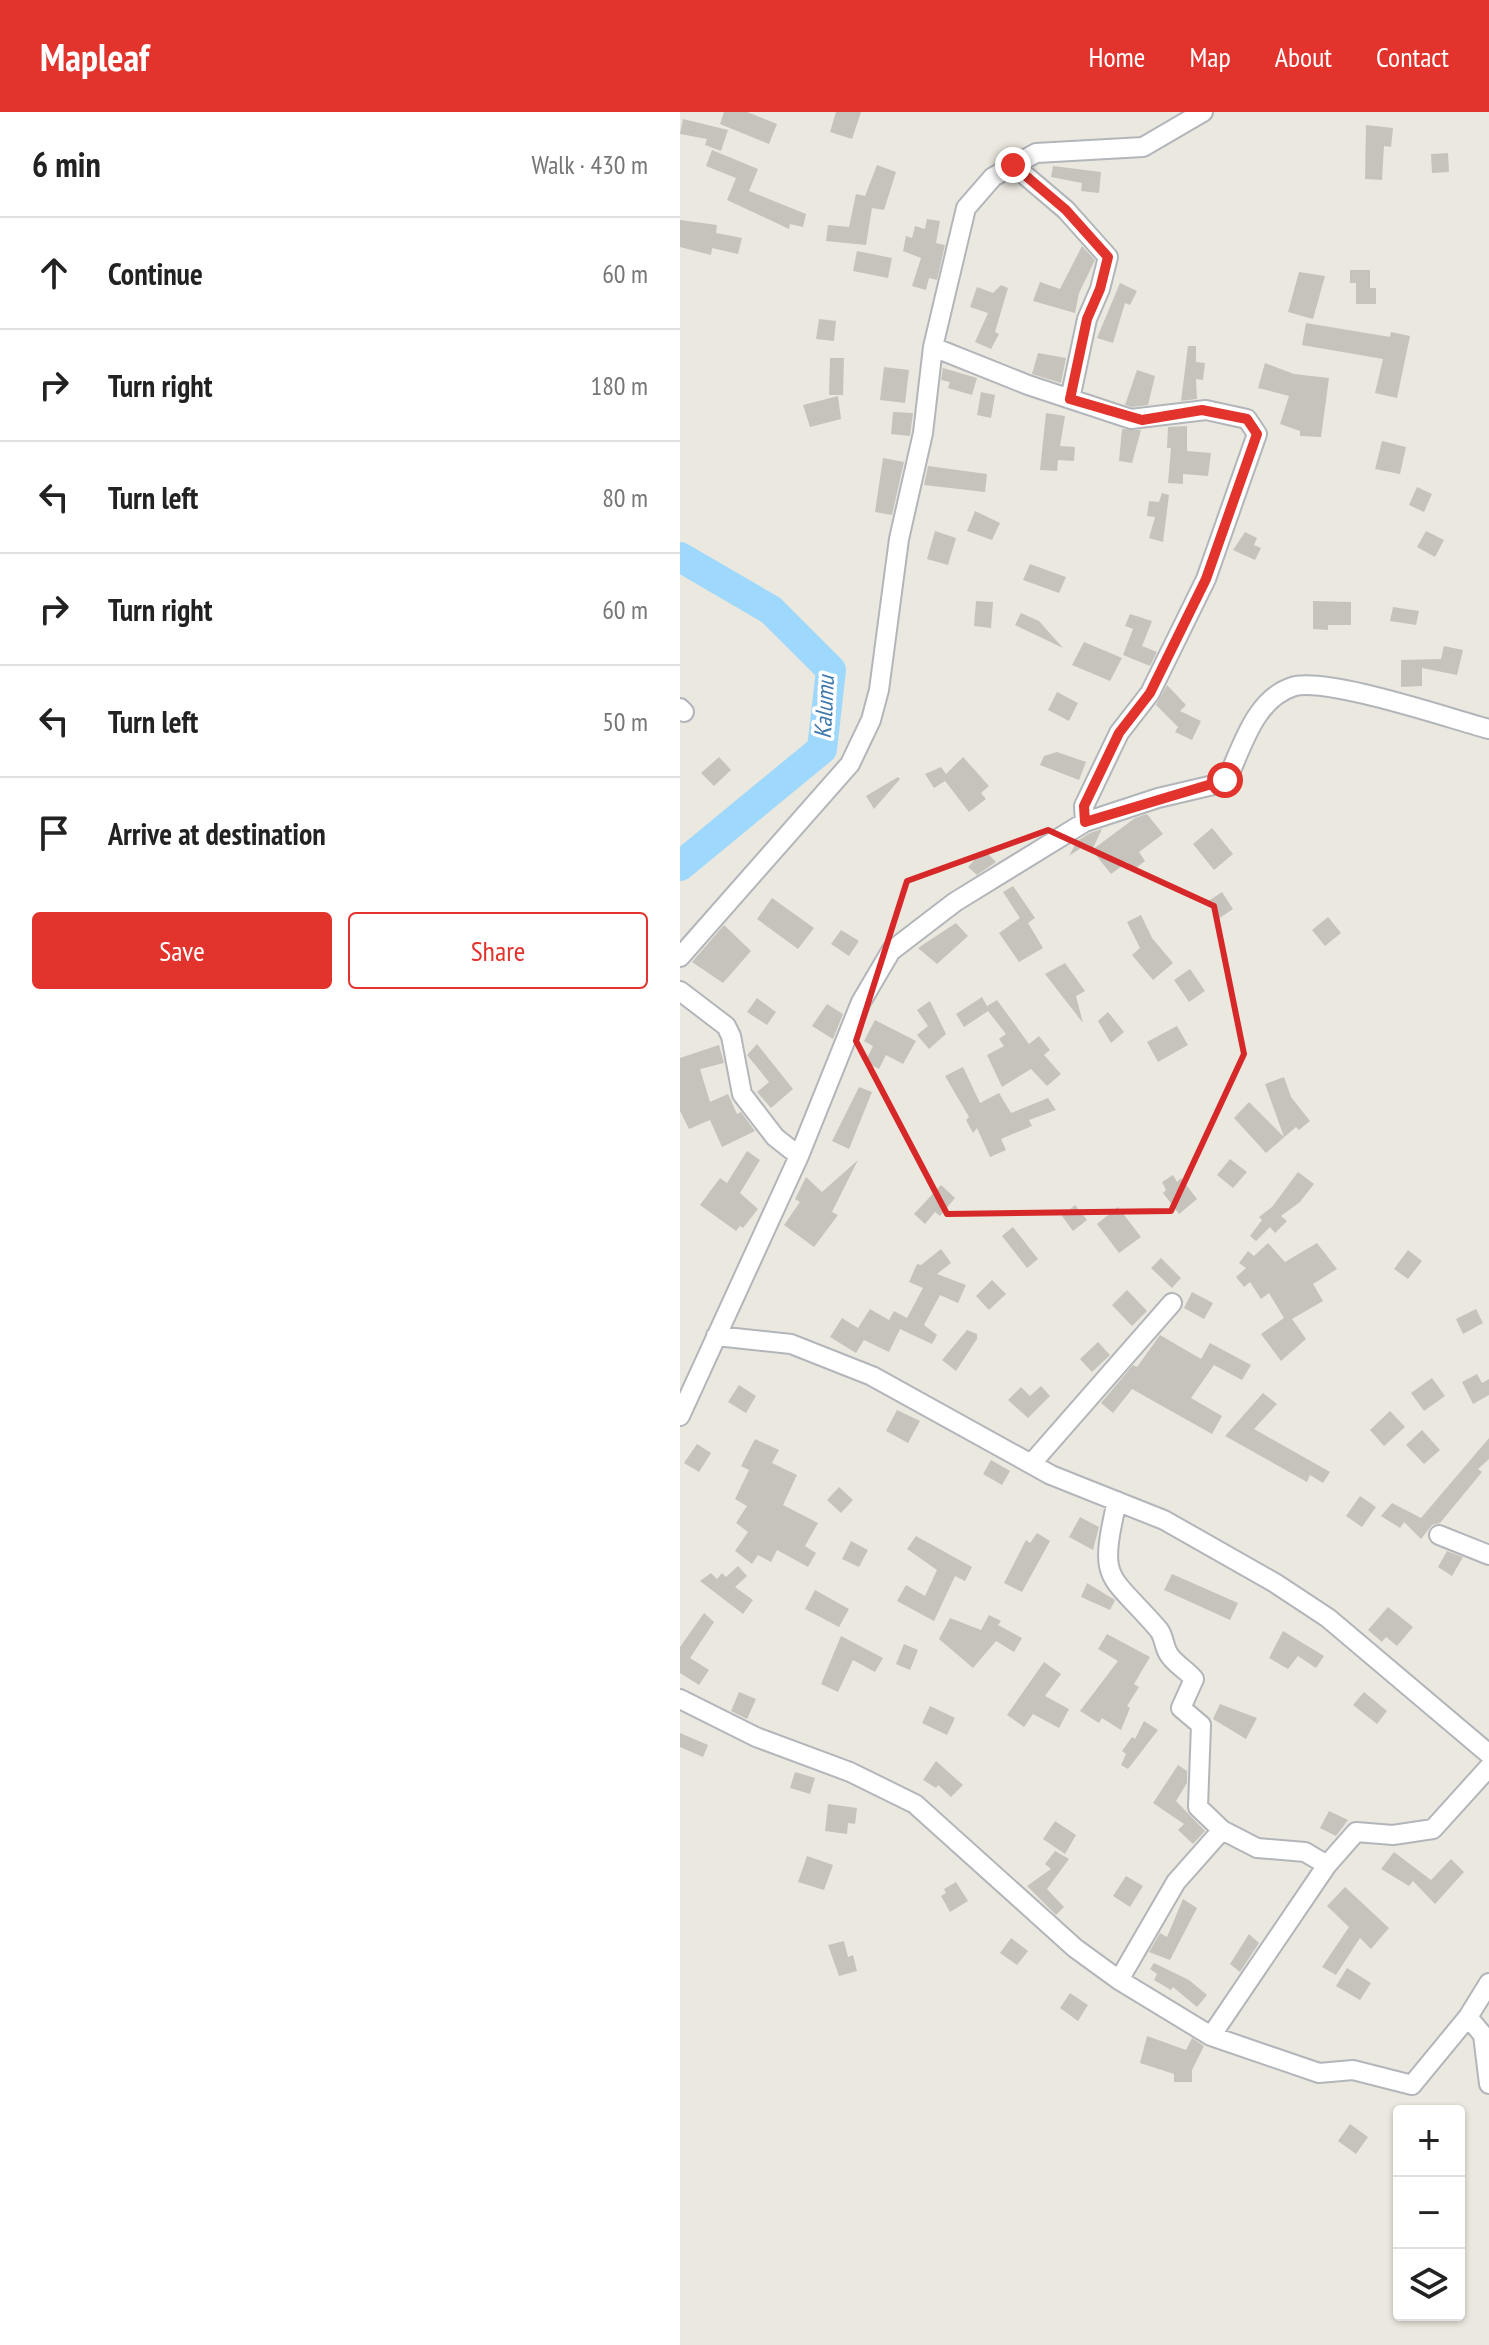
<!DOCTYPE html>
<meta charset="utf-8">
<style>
:root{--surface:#fff;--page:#f2f2f2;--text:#222;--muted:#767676;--line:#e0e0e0;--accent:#e3332d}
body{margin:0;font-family:"PT Sans Narrow",sans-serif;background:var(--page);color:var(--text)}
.controls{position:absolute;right:24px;bottom:24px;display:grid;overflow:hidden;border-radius:8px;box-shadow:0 2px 6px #0004}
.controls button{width:72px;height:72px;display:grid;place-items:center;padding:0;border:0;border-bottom:2px solid var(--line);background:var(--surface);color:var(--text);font:40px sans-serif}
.stop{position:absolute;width:24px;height:24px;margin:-18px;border:6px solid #e3332d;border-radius:50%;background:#fff}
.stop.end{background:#e3332d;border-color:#fff;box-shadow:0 2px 8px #0008}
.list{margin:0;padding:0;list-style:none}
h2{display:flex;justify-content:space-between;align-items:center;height:104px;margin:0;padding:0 32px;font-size:34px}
h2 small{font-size:26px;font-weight:400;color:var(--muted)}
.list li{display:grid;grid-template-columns:52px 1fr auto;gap:24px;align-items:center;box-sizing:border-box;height:112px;padding:0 32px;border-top:2px solid var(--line)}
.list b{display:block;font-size:30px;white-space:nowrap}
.list em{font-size:26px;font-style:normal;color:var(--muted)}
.actions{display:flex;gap:16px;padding:24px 32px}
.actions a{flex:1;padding:18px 0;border:2px solid var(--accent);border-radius:8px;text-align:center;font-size:28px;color:var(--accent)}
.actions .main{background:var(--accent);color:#fff}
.icon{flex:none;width:44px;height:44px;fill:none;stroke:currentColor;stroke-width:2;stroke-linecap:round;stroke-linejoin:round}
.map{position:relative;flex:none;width:809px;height:2233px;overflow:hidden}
header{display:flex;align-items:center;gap:48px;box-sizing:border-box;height:112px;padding:0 40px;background:var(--accent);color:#fff}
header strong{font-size:38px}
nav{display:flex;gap:44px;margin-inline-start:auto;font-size:28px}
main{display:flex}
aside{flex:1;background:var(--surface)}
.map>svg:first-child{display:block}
</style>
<header>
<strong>Mapleaf</strong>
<nav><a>Home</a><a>Map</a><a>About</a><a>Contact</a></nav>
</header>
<main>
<aside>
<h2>6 min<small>Walk · 430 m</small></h2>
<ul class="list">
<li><svg class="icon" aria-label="ahead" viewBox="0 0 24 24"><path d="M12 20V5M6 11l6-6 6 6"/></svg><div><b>Continue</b></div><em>60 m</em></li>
<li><svg class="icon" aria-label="right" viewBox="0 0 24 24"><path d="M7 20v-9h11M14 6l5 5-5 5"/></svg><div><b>Turn right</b></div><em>180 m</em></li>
<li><svg class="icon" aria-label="left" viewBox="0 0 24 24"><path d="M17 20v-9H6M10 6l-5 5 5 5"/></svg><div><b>Turn left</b></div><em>80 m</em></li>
<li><svg class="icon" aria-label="right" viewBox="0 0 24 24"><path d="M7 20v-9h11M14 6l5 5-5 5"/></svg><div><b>Turn right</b></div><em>60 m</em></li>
<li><svg class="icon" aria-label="left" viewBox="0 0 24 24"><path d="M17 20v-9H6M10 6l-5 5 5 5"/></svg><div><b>Turn left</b></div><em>50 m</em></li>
<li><svg class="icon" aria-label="arrive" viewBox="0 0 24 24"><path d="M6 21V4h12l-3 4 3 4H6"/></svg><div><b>Arrive at destination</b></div></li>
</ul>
<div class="actions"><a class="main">Save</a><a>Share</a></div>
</aside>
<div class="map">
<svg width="809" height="2233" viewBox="0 0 809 2233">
<rect width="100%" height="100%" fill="#ebe8df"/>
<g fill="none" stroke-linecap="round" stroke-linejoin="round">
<path stroke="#9ed8fc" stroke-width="30" d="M0,445L91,498L151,558L142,637L0,754"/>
</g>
<path fill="#c6c3bd" d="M44,0H67L97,12L89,32L40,12Z
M156,0H181L172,27L150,20Z
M3,7L48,18L41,39L25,33L27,27L0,22Z
M686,13L713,16L711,35L704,34L702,68L685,67Z
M32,38L78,57L69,79L126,102L123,115L110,112L109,117L47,88L56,66L26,54Z
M768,41L769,60L752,61L751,42Z
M197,53L216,60L204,98L192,96L186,133L146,129L148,113L169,115L176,82L185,84Z
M373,54L421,60L419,81L401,79L402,71L371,65Z
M247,107L260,109L256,131L265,133L257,168L249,166L246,178L232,174L241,146L223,139L226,124L232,126L235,114L245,117Z
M0,108L37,113L36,121L62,126L58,142L32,136L31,143L0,135Z
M402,134L415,148L399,181L395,201L353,189L360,170L380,177Z
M177,139L212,146L208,166L173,159Z
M670,158H690V176H696V192H676V171H670Z
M619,160L645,164L633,207L608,200Z
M440,171L457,179L450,193L445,191L433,231L417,226Z
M321,173L328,176L315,220L319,222L311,237L295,230L308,201L290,195L297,175L313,181Z
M139,207L156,209L154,229L136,227Z
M626,211L710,225L711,220L730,224L717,286L695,281L703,247L622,233Z
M508,234H516V250L525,251L523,268L516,267L517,287L501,289Z
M358,241L386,246L381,271L352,262Z
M150,246H164L163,283H149Z
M585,251L614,262L649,266L641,325L620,324V319L600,312L609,284L578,276Z
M204,255L229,258L225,291L200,288Z
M263,256L297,266L292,283L268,276L270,270L261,268Z
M457,258L475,264L468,293L452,295L445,293Z
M301,280L315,283L311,306L297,303Z
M158,284L161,307L130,315L123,293Z
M213,300L233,301L230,324L211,322Z
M366,301L385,304L380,334L395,335L394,349L378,348L377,359L360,358Z
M507,314V339L531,341L528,364L503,362V372L488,371L491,336H487L488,315Z
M442,317L461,318L452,351L439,349Z
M702,329L726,335L720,362L695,357Z
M203,346L224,350L212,403L195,400Z
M248,354L307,362L305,380L244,373Z
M737,375L752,382L744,400L729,393Z
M482,381L489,383L483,430L469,426L475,405L467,404L469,389L479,390Z
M295,399L320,411L312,428L287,419Z
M255,419L276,426L268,453L247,447Z
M746,419L764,428L755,445L737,435Z
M565,420L577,426L574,433L581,436L575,448L553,438Z
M350,452L386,465L379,481L343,468Z
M296,489L313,490L311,516L294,514Z
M633,489L671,490V513H648V518L633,517Z
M713,495L739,499L736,513L710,509Z
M341,501L359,509L383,536L335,513Z
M450,502L472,509L462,534L477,540L470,554L443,543L453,517L445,514Z
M404,530L442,546L430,569L392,553Z
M764,534L783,538L777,563L742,556V574L721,575V548L761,547Z
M487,573L506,593L500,599L521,609L512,628L495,620L498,615L476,593Z
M377,580L398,591L389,609L368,598Z
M377,640L406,650L399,668L360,653L364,644Z
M39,645L51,658L34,674L21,661Z
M283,645L309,674L301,681L306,687L289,700L265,669L254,676L245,662L261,655L266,662Z
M218,665L220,667L194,697L186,684Z
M467,702L483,722L459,740L465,749L453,758L447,750L431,762L407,732L389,744L397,729L410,721L422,717L412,738L455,706Z
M532,716L553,742L534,758L513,732Z
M304,738L316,750L297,763L288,755Z
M333,774L355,806L348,811L363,836L339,850L319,821L340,806L323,780Z
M542,780L553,797L538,807L527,790Z
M92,786L134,816L118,837L77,807Z
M461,803L472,826L493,851L473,868L452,843L460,836L447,810Z
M648,805L661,821L645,834L632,818Z
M276,811L288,824L257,852L238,836Z
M44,813L71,839L43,871L12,850Z
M161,818L179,829L169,844L151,832Z
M385,851L405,879L396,884L403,911L365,862Z
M510,857L525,879L509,890L494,868Z
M302,885L307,894L317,888L349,932L359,924L370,938L364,943L381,962L367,974L351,957L322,975L307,943L324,934L319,927L326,922L308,899L284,915L276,902Z
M77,886L96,900L87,913L67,900Z
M250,889L266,922L249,937L237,923L248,914L237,898Z
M147,892L163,902L153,927L132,914Z
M428,900L444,920L431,931L418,909Z
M195,908L236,929L223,952L206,943L199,957L185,950L193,934L184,929Z
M497,914L508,933L478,950L467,930Z
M77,932L113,977L91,996L77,980L89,970L67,943Z
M39,933L44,951L20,957L30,990L48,982L57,1002L61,1000L75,1019L42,1035L30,1008L9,1017L0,999V946Z
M283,955L300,991L319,981L331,1001L368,986L376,998L349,1008L352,1014L321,1027L326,1038L310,1045L297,1016L293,1021L286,1008L289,1005L265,964Z
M604,965L611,985L630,1009L619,1018L616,1015L586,1041L554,1006L569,990L604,1025L585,972Z
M179,975L192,980L169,1037L152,1029Z
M67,1039L80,1048L60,1081L78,1097L63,1116L60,1114L56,1119L20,1093L40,1066L47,1071Z
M550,1047L567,1060L553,1076L537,1063Z
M178,1048L152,1100L158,1103L134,1135L104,1113L120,1090L115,1087L126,1065L142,1080Z
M618,1060L634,1072L620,1090L601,1104L607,1109L595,1121L590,1115L576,1129L570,1124L582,1108L579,1105L592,1095Z
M493,1063L497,1070L501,1066L517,1087L499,1102L483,1081L486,1078L482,1070Z
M261,1073L275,1086L260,1104L255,1100L245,1112L234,1102Z
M395,1093L407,1108L393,1119L382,1104Z
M438,1095L461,1125L439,1141L417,1112Z
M333,1115L358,1147L347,1156L322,1124Z
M588,1131L605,1150L637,1131L657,1157L633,1172L643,1189L612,1207L626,1227L601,1249L581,1222L604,1206L589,1181L581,1187L570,1170L564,1175L556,1165L566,1156L559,1151L568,1139L574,1144Z
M261,1137L271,1151L257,1162L286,1173L278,1191L260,1183L244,1213L257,1223L252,1232L220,1217L209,1240L184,1228L176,1241L150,1225L162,1206L178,1216L190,1197L209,1208L214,1199L227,1206L243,1176L229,1170L237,1152L241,1153Z
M728,1138L742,1149L728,1167L714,1157Z
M481,1146L501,1166L492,1176L471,1156Z
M312,1168L326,1182L309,1198L296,1184Z
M447,1178L467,1199L452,1214L432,1193Z
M512,1180L533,1191L524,1207L504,1196Z
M796,1197L803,1211L783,1222L776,1207Z
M287,1218L297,1222V1227L276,1259L262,1248Z
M480,1223L521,1247L530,1231L571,1253L562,1268L534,1253L511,1286L542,1304L532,1322L452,1277L433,1301L421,1291L453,1253L457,1255Z
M418,1230L430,1243L412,1260L400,1247Z
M797,1262L802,1271L809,1267V1283L793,1292L782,1270Z
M752,1266L765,1284L744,1299L731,1281Z
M59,1273L76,1284L66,1301L48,1290Z
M361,1274L370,1284L348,1306L328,1288L341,1275L350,1284Z
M583,1281L597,1292L574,1317L650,1360L643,1371L630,1363L627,1370L545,1324Z
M217,1298L240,1309L228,1331L206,1319Z
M710,1299L725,1315L704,1334L690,1318Z
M742,1318L760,1338L744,1352L726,1333Z
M809,1326V1347L798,1357L802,1360L760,1411L752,1413L741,1427L724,1410L720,1416L701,1404L712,1391L741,1406Z
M75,1327L99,1338L92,1351L117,1363L103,1393L138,1411L125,1434L136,1441L128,1455L97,1438L91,1450L78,1443L72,1452L55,1439L68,1420L56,1411L67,1394L55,1387L69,1358L61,1354Z
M17,1332L31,1341L19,1360L4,1351Z
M311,1348L330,1359L322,1373L303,1362Z
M159,1375L173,1388L161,1401L147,1388Z
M680,1384L696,1395L682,1415L666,1404Z
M400,1405L419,1415L413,1438L389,1425Z
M357,1421L370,1429L342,1480L324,1471L346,1428L350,1431Z
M236,1424L292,1455L285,1469L275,1464L254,1509L217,1489L226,1473L245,1484L257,1458L227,1437Z
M171,1429L188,1438L179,1455L162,1447Z
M767,1439L783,1445L772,1464L758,1455Z
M58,1454L67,1464L55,1475L73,1488L63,1502L20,1469L31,1461L37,1467L42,1461L46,1465Z
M492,1462L558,1491L550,1508L484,1478Z
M407,1471L435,1488L430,1498L401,1485Z
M135,1478L169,1497L159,1515L125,1497Z
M708,1495L733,1515L717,1534L706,1525L702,1530L688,1518Z
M24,1501L34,1510L10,1546L29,1558L19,1573L0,1561V1535Z
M309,1503L321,1509L318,1513L342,1526L334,1540L316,1529L293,1556L259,1527L270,1506L301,1518Z
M603,1519L644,1544L636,1556L618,1544L608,1557L589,1546Z
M427,1522L470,1545L454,1572L459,1575L447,1594L450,1596L441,1618L422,1606L419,1611L400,1599L438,1549L418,1537Z
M161,1524L203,1546L195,1560L173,1548L158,1580L141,1572Z
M224,1532L238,1538L230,1558L216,1552Z
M364,1550L381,1562L365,1584L389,1597L379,1616L353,1602L344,1615L327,1603Z
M59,1580L76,1587L67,1607L51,1599Z
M684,1580L707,1599L697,1612L673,1593Z
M540,1592L577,1606L566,1627L533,1607Z
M250,1594L275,1606L267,1623L242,1611Z
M464,1609L478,1618L448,1657L441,1653L446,1642L442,1639L452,1625L455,1627Z
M0,1621L28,1633L23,1645L0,1635Z
M256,1649L283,1673L271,1685L258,1673L256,1676L243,1668Z
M498,1653L507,1659V1671L496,1689L525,1719L513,1732L498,1718L504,1712L473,1691Z
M115,1660L135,1666L130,1682L110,1676Z
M148,1692L177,1696L175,1712L168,1711L167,1722L145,1719Z
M649,1699L668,1708L656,1724L640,1716Z
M375,1709L396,1723L385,1742L363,1727Z
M375,1739L389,1747L367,1777L384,1795L376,1803L347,1774L371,1757L365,1752Z
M714,1740L751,1768L771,1747L784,1760L755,1792L733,1769L729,1774L701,1757Z
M127,1744L153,1753L144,1778L118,1770Z
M446,1764L463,1774L450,1795L433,1784Z
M276,1770L288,1789L270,1800L261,1784L266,1781L264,1777Z
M665,1775L709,1816L691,1837L680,1826L656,1863L642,1855L669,1815L647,1794Z
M503,1787L517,1796L490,1848L469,1840L480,1821L487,1825Z
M569,1822L579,1831L560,1860L550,1852Z
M331,1826L348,1839L337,1853L320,1841Z
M164,1829L168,1845L173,1843L177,1859L159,1864L148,1833Z
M474,1851L509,1868L527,1883L517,1895L493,1875L491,1878L474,1868L477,1862L470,1857Z
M667,1856L691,1871L680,1888L656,1874Z
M390,1881L408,1893L398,1909L380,1896Z
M467,1924L506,1938L512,1926L524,1934L512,1958V1970H494V1962L460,1951Z
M670,2012L688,2025L676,2042L658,2029Z"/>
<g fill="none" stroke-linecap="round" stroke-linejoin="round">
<g stroke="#b2b6ba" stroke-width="22">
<path id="minor" d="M333,53L386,98L428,145L420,177L407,207L390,287
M253,235L348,273L451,307L526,298L567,307L577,322L526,467L470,581L439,621L404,694L405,710
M0,596L4,600
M0,845L170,652L191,608L199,578L219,427L243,321L253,235L286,96L313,65L356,41L463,35L523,0
M0,879L46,914L51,924L62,982L95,1025L119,1044
M36,1224L111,1232L192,1264L371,1363L484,1408L595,1471L648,1506L809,1642
M0,1304L119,1044L181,890L211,839L275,790L405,710L478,686L542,671L549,663C563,632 576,587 612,575C645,564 771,607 809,617
M351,1352L492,1191
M437,1389C418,1472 428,1459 479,1518C484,1525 484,1534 488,1541C493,1551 507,1558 514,1567L501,1596L521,1613L518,1695L542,1718L496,1770L439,1868
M759,1423L809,1443
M0,1587L76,1625L170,1660L235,1692L395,1836L439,1868L531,1924
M809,1655L753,1717L713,1723L676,1720L647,1753L531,1924L639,1961L673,1958L732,1973L788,1905L809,1871
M542,1718L577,1736L625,1740L647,1753
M788,1905L803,1923L809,1972"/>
</g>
<use href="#minor" stroke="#fff" stroke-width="18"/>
</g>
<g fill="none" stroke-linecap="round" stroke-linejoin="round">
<path stroke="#e3332d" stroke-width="10" d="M333,53L386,98L428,145L420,177L407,207L390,287L462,308L522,298L567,307L577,322L526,467L470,581L439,621L404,694L405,710L545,668"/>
</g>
<path fill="none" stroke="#d62828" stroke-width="6" stroke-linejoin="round" d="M368,718L534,794L564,942L491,1099L267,1102L176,929L227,769Z"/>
<g text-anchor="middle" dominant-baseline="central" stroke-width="7" stroke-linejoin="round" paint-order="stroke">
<g font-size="24" font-style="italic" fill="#3e79ad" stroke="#fff">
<text transform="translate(144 595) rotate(-87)">Kalumu</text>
</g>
</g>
</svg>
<div class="controls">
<button>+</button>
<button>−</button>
<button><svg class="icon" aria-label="layers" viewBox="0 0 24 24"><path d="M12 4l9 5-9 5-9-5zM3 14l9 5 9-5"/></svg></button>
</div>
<div class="stop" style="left:545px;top:668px"></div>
<div class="stop end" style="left:333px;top:53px"></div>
</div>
</main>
